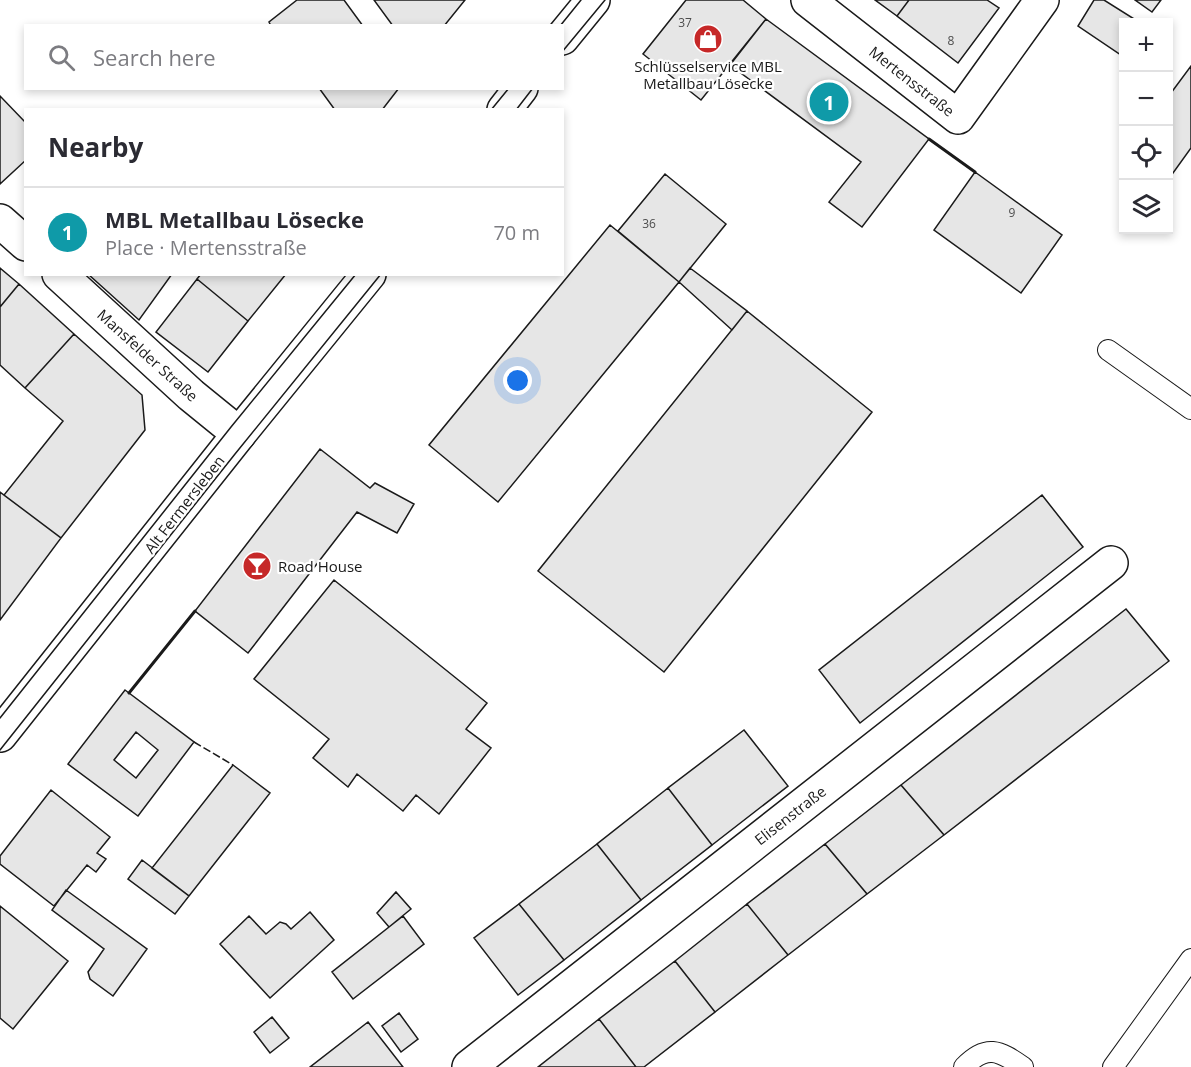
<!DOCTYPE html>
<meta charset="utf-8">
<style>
:root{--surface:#fff;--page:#f2f2f3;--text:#2b2b33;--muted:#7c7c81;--line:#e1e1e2;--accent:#d93025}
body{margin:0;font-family:"Open Sans",sans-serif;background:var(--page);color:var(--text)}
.controls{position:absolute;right:18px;top:18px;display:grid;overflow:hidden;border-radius:0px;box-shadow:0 3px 9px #0003}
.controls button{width:54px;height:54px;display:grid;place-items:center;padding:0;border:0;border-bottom:2px solid var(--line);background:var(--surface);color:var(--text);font:30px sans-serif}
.you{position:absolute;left:518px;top:381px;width:21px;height:21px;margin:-15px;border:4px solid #fff;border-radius:50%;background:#1a73e8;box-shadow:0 0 0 9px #1a73e833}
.badge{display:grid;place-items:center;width:39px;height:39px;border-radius:50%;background:var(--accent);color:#fff;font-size:20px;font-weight:700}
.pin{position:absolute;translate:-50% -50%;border:3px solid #fff;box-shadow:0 2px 6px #0006}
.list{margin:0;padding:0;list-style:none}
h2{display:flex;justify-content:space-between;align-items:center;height:78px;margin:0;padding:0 24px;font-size:26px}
h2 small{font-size:20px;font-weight:400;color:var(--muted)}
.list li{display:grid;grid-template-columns:39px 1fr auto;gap:18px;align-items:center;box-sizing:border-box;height:90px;padding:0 24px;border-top:2px solid var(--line)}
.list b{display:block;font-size:22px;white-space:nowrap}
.list p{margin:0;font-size:20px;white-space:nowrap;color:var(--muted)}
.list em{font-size:20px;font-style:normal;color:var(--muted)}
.icon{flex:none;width:33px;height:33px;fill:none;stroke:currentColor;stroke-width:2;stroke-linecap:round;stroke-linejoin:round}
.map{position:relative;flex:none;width:1191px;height:1067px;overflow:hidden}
.search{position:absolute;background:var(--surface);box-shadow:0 3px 9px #0003;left:24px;top:24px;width:540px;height:66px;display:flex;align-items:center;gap:15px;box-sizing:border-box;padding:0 21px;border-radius:0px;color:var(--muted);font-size:22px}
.panel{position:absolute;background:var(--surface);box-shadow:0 3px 9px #0003;left:24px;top:108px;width:540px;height:168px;border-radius:0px}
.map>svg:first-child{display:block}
</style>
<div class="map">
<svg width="1191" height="1067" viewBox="0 0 1191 1067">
<rect width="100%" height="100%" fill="#fff"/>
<path fill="#e6e6e6" stroke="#1a1a1a" stroke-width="1.5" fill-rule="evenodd" d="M297,0H344L363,26H271L269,22Z
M374,0H465L444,26H393Z
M686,0H743L766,19L701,100L643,54Z
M875,0H909L897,16Z
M909,0H987L999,8L958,63L897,16Z
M1094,0H1104L1139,22H1124V57L1078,26Z
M1135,0H1161L1152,12Z
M766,19L929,139L862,227L829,202L861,162L730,65Z
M1191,66V148L1168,180V97Z
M319,88H399L382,110H335Z
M0,96L26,123V160L0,184Z
M975,172L1062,235L1021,293L934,230Z
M665,174L726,224L679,282L618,231Z
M610,225L679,282L498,502L429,445Z
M0,268L19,284L0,307Z
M690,268L747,311L732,330L679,282Z
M88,274H172L139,320Z
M201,274H286L248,321L197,279Z
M197,279L248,321L208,372L156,332Z
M19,284L74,334L25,388L0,365V307Z
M747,311L872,412L664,672L538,571Z
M74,334L142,395L145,430L61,538L4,495L63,421L25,388Z
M320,449L370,488L375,483L414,504L397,533L357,512L248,653L195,611Z
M0,492L61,538L0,620Z
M1042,495L1083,547L860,723L819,670Z
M334,580L487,703L466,729L491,748L439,814L416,795L403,811L357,774L348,787L313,758L329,739L254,679Z
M1126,609L1169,661L944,835L901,785Z
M125,690L194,742L138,816L68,764ZM136,732L158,750L136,778L114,760Z
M744,730L788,786L712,845L668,788Z
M233,765L270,793L189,896L152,868Z
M901,785L944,835L867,894L825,844Z
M668,788L712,845L641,900L597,844Z
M51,790L110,837L97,853L106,859L96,872L87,865L54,906L0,864V856Z
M597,844L641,900L564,960L519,904Z
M825,844L867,894L788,955L747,904Z
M142,860L189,896L175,914L128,879Z
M66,890L147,949L113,996L90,979L88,972L104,949L52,910Z
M396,892L411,909L389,927L377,913Z
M519,904L564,960L518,995L474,938Z
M747,904L788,955L715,1012L675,961Z
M0,906L68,961L13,1029L0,1018Z
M310,912L334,940L270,998L220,944L249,916L266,934L280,922L286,924L291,929Z
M403,916L424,944L353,999L332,972Z
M675,961L715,1012L644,1067H636L599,1019Z
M399,1013L418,1039L401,1052L382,1026Z
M272,1017L289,1038L270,1053L254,1032Z
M599,1019L636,1067H538Z
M368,1022L403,1067H310Z"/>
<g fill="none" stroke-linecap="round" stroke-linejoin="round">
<g stroke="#1a1a1a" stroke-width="22">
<path id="service" d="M1108,350L1191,409
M964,1067C986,1044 999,1050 1023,1067
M1113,1067L1191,959"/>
</g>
<g stroke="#1a1a1a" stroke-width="36">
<path id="minor" d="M808,0L958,117L1042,0
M0,221L26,244
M59,274L191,395L239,434
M469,1067L1111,563"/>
</g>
<g stroke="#1a1a1a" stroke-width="36">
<path id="secondary" d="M562,38L593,0
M504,110L521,88
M0,735L239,434L369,274"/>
</g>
<use href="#service" stroke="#fff" stroke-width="20"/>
<use href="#minor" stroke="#fff" stroke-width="33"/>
<use href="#secondary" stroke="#fff" stroke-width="33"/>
<path stroke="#1a1a1a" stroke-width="1.5" d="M560,26L581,0
M562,52L605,0
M491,110L509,88
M516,110L533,88
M0,718L231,427L356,274
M0,750L235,454L381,274"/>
<path stroke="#1a1a1a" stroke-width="1.5" stroke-dasharray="8 3" stroke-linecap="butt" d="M194,742L233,765"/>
<path stroke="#1a1a1a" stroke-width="3" d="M929,139L975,172
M129,693L195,611"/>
</g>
<defs>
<g id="shop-disc" transform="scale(1.5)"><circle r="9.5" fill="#c62828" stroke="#fff"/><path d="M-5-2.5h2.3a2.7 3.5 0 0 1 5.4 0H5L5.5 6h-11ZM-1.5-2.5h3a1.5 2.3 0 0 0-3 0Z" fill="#fff"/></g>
<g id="bar-disc" transform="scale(1.5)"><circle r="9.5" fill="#c62828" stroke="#fff"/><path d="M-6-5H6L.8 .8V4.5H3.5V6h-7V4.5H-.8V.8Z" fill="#fff"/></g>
</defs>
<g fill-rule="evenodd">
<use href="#shop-disc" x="708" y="39"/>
<use href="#bar-disc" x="257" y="566"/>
</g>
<g text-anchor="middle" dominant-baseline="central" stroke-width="4.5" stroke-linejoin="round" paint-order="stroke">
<g font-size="12" fill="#4d4d4d">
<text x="685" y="22">37</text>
<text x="951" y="40">8</text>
<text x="1012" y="212">9</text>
<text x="649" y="223">36</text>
</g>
<g font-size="15" fill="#1a1a1a" stroke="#fff">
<text x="708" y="66">Schlüsselservice MBL<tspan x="708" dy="17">Metallbau Lösecke</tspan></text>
<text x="278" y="566" text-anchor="start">Road House</text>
</g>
<g font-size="15" fill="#1a1a1a" stroke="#fff">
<text transform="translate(912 81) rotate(38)">Mertensstraße</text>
<text transform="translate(148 355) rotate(42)">Mansfelder Straße</text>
<text transform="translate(184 504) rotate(-52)">Alt Fermersleben</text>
<text transform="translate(790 815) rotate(-38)">Elisenstraße</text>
</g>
</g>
</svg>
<div class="controls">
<button>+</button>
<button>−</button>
<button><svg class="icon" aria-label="locate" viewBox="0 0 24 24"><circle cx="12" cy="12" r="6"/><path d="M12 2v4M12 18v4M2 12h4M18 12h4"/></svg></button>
<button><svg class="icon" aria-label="layers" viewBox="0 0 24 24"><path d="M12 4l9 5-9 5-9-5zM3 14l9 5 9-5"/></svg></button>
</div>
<div class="you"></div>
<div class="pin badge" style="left:829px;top:102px;background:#0f9aa8">1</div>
<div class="search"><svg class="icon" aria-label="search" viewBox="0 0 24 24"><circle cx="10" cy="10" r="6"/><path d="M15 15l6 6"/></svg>Search here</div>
<section class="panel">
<h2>Nearby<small></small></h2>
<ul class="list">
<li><span class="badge" style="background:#0f9aa8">1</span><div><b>MBL Metallbau Lösecke</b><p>Place · Mertensstraße</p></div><em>70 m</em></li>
</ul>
</section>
</div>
